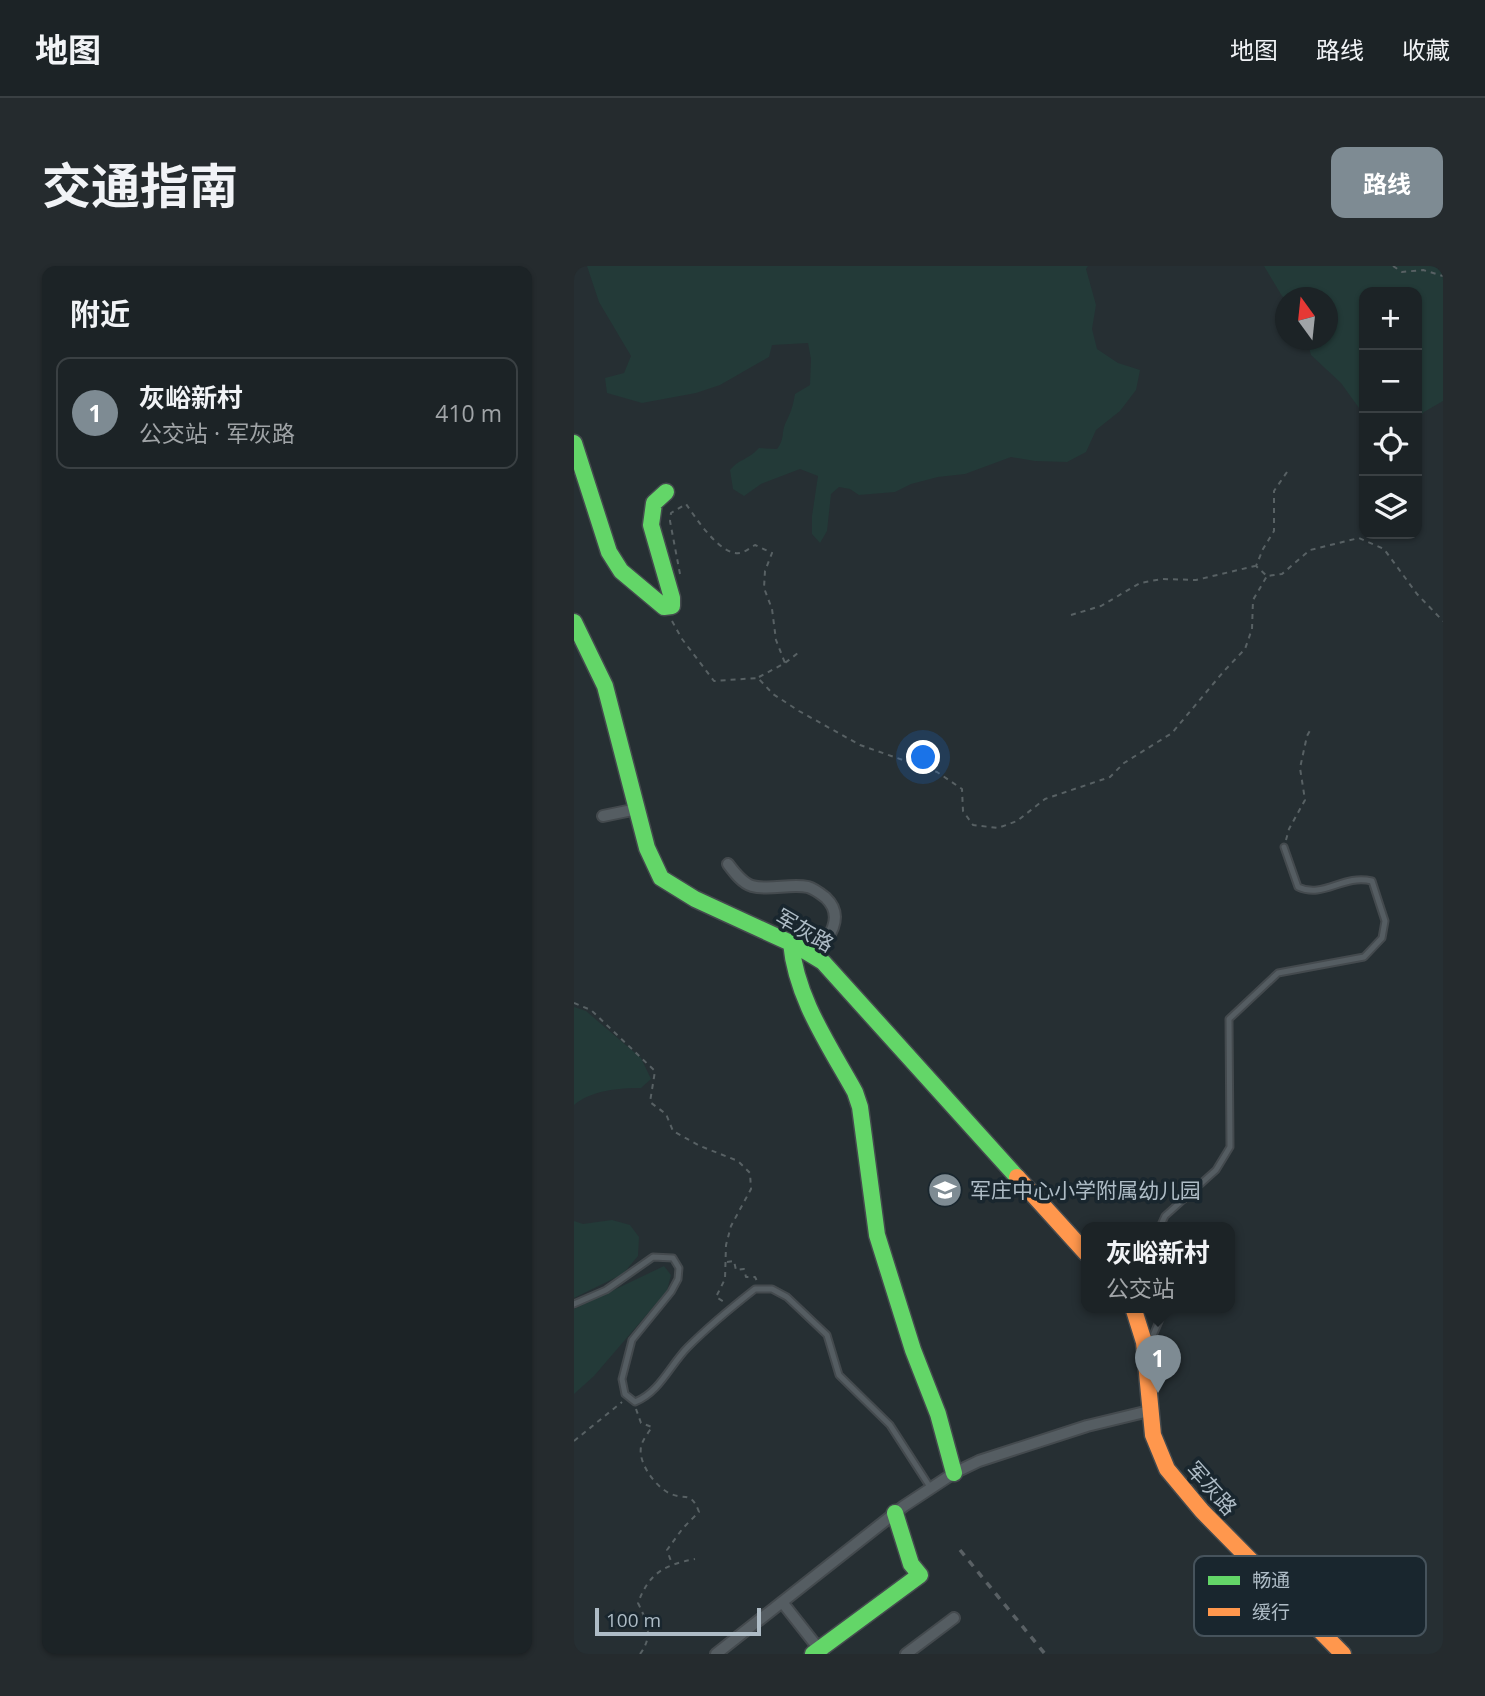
<!DOCTYPE html>
<html lang="zh">
<meta charset="utf-8">
<style>
:root{--surface:#1c2326;--page:#252b2e;--text:#f1f3f6;--muted:#a0a4a7;--line:#3a4043;--accent:#7e8b93}
body{margin:0;font-family:"Open Sans","Noto Sans SC",sans-serif;background:var(--page);color:var(--text)}
.controls{position:absolute;right:21px;top:21px;display:grid;overflow:hidden;border-radius:14px;box-shadow:0 2px 5px #0004}
.controls button{width:63px;height:63px;display:grid;place-items:center;padding:0;border:0;border-bottom:2px solid var(--line);background:var(--surface);color:var(--text);font:35px sans-serif}
.compass{position:absolute;left:701px;top:21px;width:63px;height:63px;border-radius:50%;background:var(--surface);box-shadow:0 2px 5px #0004;rotate:345deg}
.scale{position:absolute;left:21px;bottom:18px;width:166px;box-sizing:border-box;padding-left:7px;border:4px solid #aebcc6;border-top:0;font-size:19px;line-height:24px;white-space:nowrap;color:#aebcc6;-webkit-text-stroke:5px #19262e;paint-order:stroke}
.you{position:absolute;left:350px;top:492px;width:24px;height:24px;margin:-18px;border:5px solid #fff;border-radius:50%;background:#1a73e8;box-shadow:0 0 0 10px #1a73e833}
.badge{display:grid;place-items:center;width:46px;height:46px;border-radius:50%;background:var(--accent);color:#fff;font-size:23px;font-weight:700}
.pin{position:absolute;translate:-50% -58px;filter:drop-shadow(0 2px 4px #0008)}
.pin::after{content:'';position:absolute;top:37px;width:24px;height:21px;background:inherit;clip-path:polygon(0 0,100% 0,50% 100%)}
.popup{position:absolute;left:507px;top:956px;width:154px;height:91px;box-sizing:border-box;display:grid;place-content:center;border-radius:14px;background:var(--surface);filter:drop-shadow(0 2px 5px #0005);font-size:23px;white-space:nowrap;color:var(--muted)}
.popup b{font-size:26px;color:var(--text)}
.popup::after{content:'';position:absolute;left:50%;top:100%;margin-left:-14px;border:14px solid transparent;border-top-color:var(--surface)}
.list{margin:0;padding:0;list-style:none}
h2{display:flex;justify-content:space-between;align-items:center;height:91px;margin:0;padding:0 28px;font-size:30px}
h2 small{font-size:23px;font-weight:400;color:var(--muted)}
.list li{display:grid;grid-template-columns:46px 1fr auto;gap:21px;align-items:center;box-sizing:border-box;height:112px;margin:0 14px 14px;padding:0 14px;border:2px solid var(--line);border-radius:14px}
.list b{display:block;font-size:26px;white-space:nowrap}
.list p{margin:0;font-size:23px;white-space:nowrap;color:var(--muted)}
.list em{font-size:23px;font-style:normal;color:var(--muted)}
.icon{flex:none;width:38px;height:38px;fill:none;stroke:currentColor;stroke-width:2;stroke-linecap:round;stroke-linejoin:round}
.map{position:relative;flex:none;width:869px;height:1388px;overflow:hidden;border-radius:14px}
header{display:flex;align-items:center;gap:42px;box-sizing:border-box;height:98px;padding:0 35px;background:var(--surface);border-bottom:2px solid var(--line)}
header strong{font-size:33px}
nav{display:flex;gap:38px;margin-inline-start:auto;font-size:24px}
.intro{display:flex;align-items:center;justify-content:space-between;box-sizing:border-box;height:168px;padding:0 42px}
h1{margin:0;font-size:49px}
.button{padding:18px 32px;border-radius:14px;background:var(--accent);color:#fff;font-size:24px;font-weight:700}
main{display:flex;gap:42px;padding:0 42px}
aside{flex:1;background:var(--surface);border-radius:14px;box-shadow:0 2px 5px #0004}
.map>svg:first-child{display:block}
</style>
<header>
<strong>地图</strong>
<nav><a>地图</a><a>路线</a><a>收藏</a></nav>
</header>
<div class="intro"><h1>交通指南</h1><a class="button">路线</a></div>
<main>
<aside>
<h2>附近<small></small></h2>
<ul class="list">
<li><span class="badge">1</span><div><b>灰峪新村</b><p>公交站 · 军灰路</p></div><em>410 m</em></li>
</ul>
</aside>
<div class="map">
<svg width="869" height="1388" viewBox="0 0 869 1388">
<rect width="100%" height="100%" fill="#262f33"/>
<path fill="#233a38" d="M13,0H514L512,3L522,39L518,63L523,83L544,97L566,104L562,124L546,145L522,164L512,186L493,196L461,195L437,191L391,208L364,211L337,218L321,226L285,229L276,223L265,221L257,228L253,265L246,277L238,268V250L244,210L226,203L187,218L170,230L159,223L156,204C165,193 174,194 185,182L203,183C211,173 207,166 212,156C217,146 219,140 221,128L236,119L237,93L234,77L198,79L195,91L146,119L122,127L68,137L33,127L31,112L50,107L57,90L25,36Z
M690,0H869V135L850,146L843,154V26H790V149L767,117L737,89L733,74H754V32H711L708,30Z
M0,741L12,745L67,792L77,813L67,822C45,822 18,824 0,839Z
M38,954L56,959L65,971L64,990L49,1008L0,1032V955L9,958Z
M90,1000L97,1009L93,1025L20,1110L0,1128V1043Z"/>
<g fill="none" stroke-linecap="round" stroke-linejoin="round">
<g stroke="#444a4e" stroke-width="9">
<path id="lane" d="M586,961L591,950L642,904L656,881L655,753L704,707L790,691L808,672L811,655L798,615C768,608 750,633 724,621L710,581
M0,1038L32,1024L79,991L99,992L105,1002L104,1013L97,1026L58,1074L48,1113L51,1128L61,1136C86,1126 96,1099 114,1081C135,1060 158,1041 181,1023H198L213,1031L253,1069L265,1109L316,1159L356,1221
M575,1079L591,1041"/>
</g>
<g stroke="#444a4e" stroke-width="14">
<path id="street" d="M29,550L63,543
M154,598C160,606 168,617 178,620C196,625 216,617 234,621C241,623 247,628 252,632C272,651 254,673 241,689
M208,1336L249,1388
M142,1388L330,1240L380,1207L405,1195L513,1160L575,1145
M332,1388L380,1352"/>
</g>
<g stroke="#444a4e" stroke-width="19">
<path id="fast" d="M0,177L35,286L47,305L90,341L98,340V332L77,259L80,237L92,226
M0,356L31,420L73,582L87,612L121,633L221,679L249,696L443,911
M217,677C222,732 255,779 281,826L286,841L303,969L339,1084L364,1148L380,1207
M239,1388L346,1309L337,1298L321,1247"/>
</g>
<g stroke="#444a4e" stroke-width="19">
<path id="slow" d="M443,911L512,987
M559,1041L570,1076L579,1169L593,1203L628,1245L769,1388"/>
</g>
<path stroke="#586164" stroke-width="2" stroke-dasharray="5 5" stroke-linecap="butt" d="M819,0L828,6L849,4L869,10
M713,206L700,225V265L689,283L682,300L693,310L708,308L736,284L785,272L810,283L843,328L869,355
M106,308L96,255L97,247L112,238C122,252 146,290 166,287C171,286 176,282 181,279L198,287L191,305L190,322L198,343L202,374L211,397
M497,349L527,340L566,317L588,313L622,314L681,300
M98,355L108,373L140,415L184,412L199,428L225,445L286,479L363,506L388,523L389,545L399,559L424,562L443,555L471,533L536,511L550,497L598,467L650,405L671,383L678,363L679,334L693,310
M185,411L211,397L224,387
M712,574L715,563L731,534L726,502L733,470L738,461
M0,737L17,744L81,805L76,836L92,848L99,865L126,880L164,895L176,907L177,923L157,960L152,979L151,1013L142,1031L152,1037
M153,996L160,995L162,1004L170,1003L172,1011H181L183,1015
M62,1143L67,1157L78,1161C74,1167 68,1175 67,1181C64,1197 81,1220 95,1227C111,1235 117,1224 125,1246L109,1262L93,1284L98,1298
M0,1175L48,1136
M66,1388C80,1369 73,1356 64,1337C75,1307 90,1299 121,1293"/>
<use href="#lane" stroke="#555d62" stroke-width="5"/>
<use href="#street" stroke="#555d62" stroke-width="10"/>
<use href="#fast" stroke="#63d668" stroke-width="16"/>
<use href="#slow" stroke="#ff974d" stroke-width="16"/>
<path stroke="#596064" stroke-width="3.5" stroke-dasharray="7 7" stroke-linecap="butt" d="M386,1284L471,1388"/>
</g>
<defs>
<g id="school-disc" transform="scale(1.75)"><circle r="9.5" fill="#7e8b93" stroke="#19262e"/><path d="M0-5L7-2L0 1L-7-2ZM-4 1L0 2.5L4 1V4Q0 6-4 4Z" fill="#fff"/></g>
</defs>
<g fill-rule="evenodd">
<use href="#school-disc" x="371" y="924"/>
</g>
<g text-anchor="middle" dominant-baseline="central" stroke-width="7" stroke-linejoin="round" paint-order="stroke">
<g font-size="21" fill="#aebcc6" stroke="#19262e">
<text transform="translate(231 664) rotate(30)">军灰路</text>
<text transform="translate(638 1222) rotate(48)">军灰路</text>
</g>
<g font-size="21" fill="#aebcc6" stroke="#19262e" text-anchor="start">
<text x="396" y="924">军庄中心小学附属幼儿园</text>
</g>
</g>
<rect x="620" y="1290" width="232" height="80" rx="10" fill="#19262e" stroke="#46535c" stroke-width="2"/>
<rect x="634" y="1310" width="32" height="9" fill="#63d668"/>
<rect x="634" y="1342" width="32" height="8" fill="#ff974d"/>
<g font-size="19" fill="#aebcc6">
<text x="678" y="1321">畅通</text>
<text x="678" y="1353">缓行</text>
</g>
</svg>
<div class="controls">
<button>+</button>
<button>−</button>
<button><svg class="icon" aria-label="locate" viewBox="0 0 24 24"><circle cx="12" cy="12" r="6"/><path d="M12 2v4M12 18v4M2 12h4M18 12h4"/></svg></button>
<button><svg class="icon" aria-label="layers" viewBox="0 0 24 24"><path d="M12 4l9 5-9 5-9-5zM3 14l9 5 9-5"/></svg></button>
</div>
<svg class="compass" viewBox="-18 -18 36 36"><path d="M0-13l5 13h-10z" fill="#e53935"/><path d="M0 13l5-13h-10z" fill="#a0a4a7"/></svg>
<div class="scale">100 m</div>
<div class="you"></div>
<div class="pin badge" style="left:584px;top:1127px">1</div>
<div class="popup"><b>灰峪新村</b>公交站</div>
</div>
</main>
